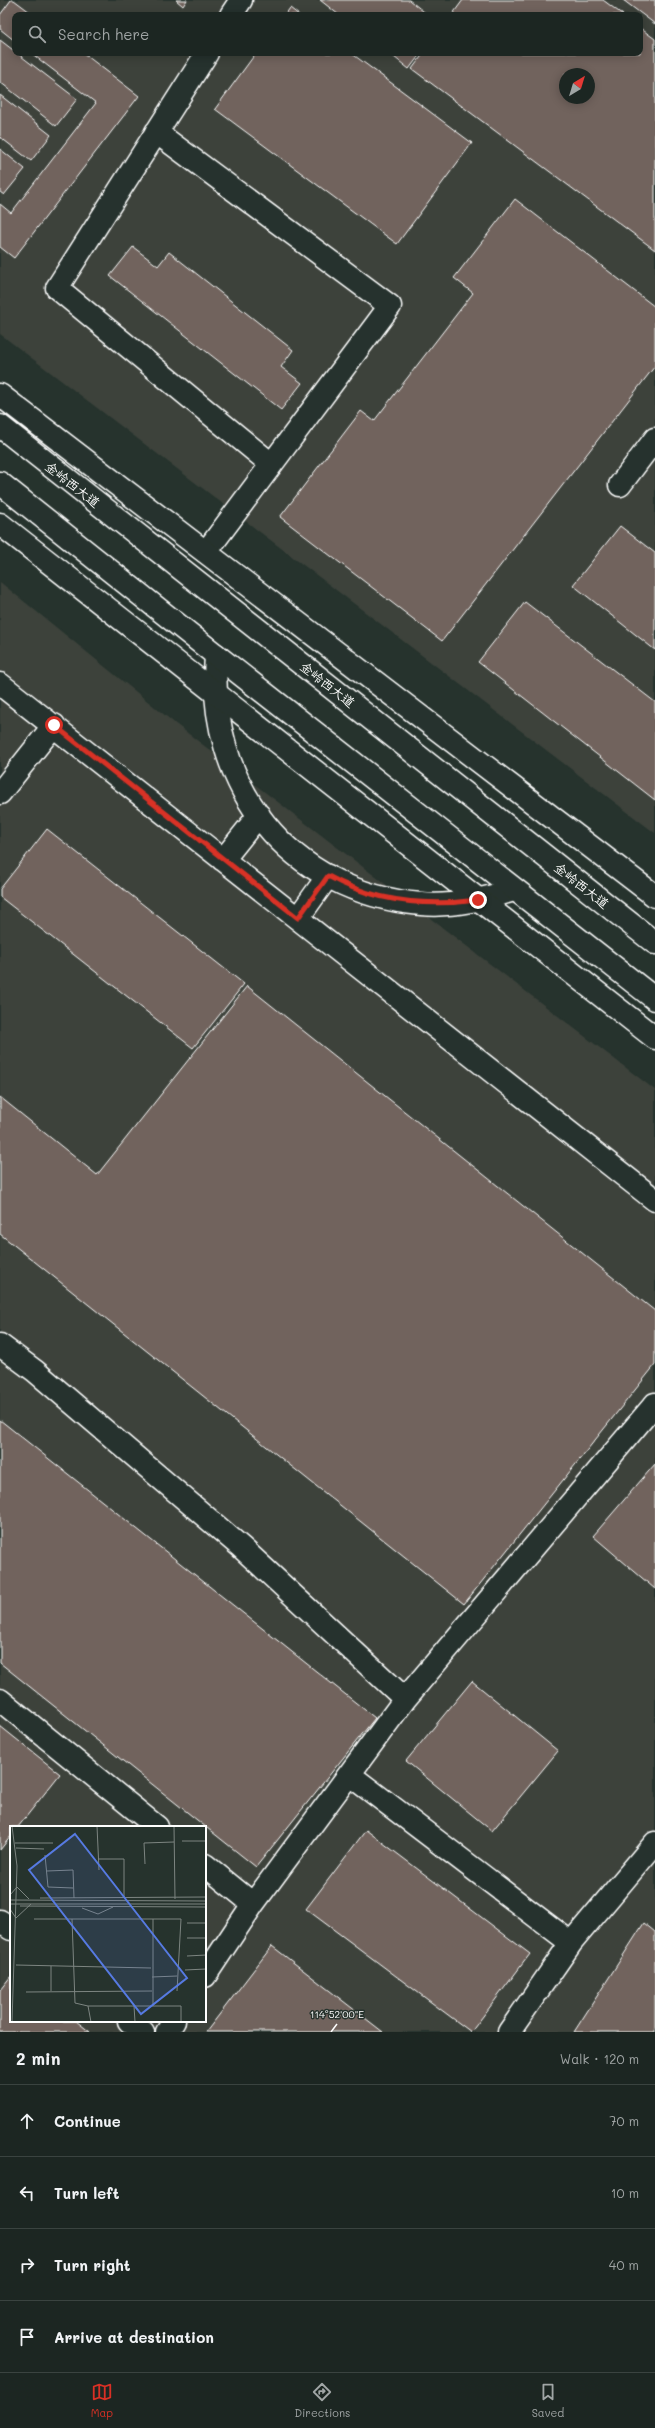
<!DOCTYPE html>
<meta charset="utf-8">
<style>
:root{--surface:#1c2622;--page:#252e2a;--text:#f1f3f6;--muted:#a0a5a5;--line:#3a4340;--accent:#d93025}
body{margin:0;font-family:Mali,"LXGW WenKai TC",sans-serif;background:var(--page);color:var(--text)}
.compass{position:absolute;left:559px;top:68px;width:36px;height:36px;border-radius:50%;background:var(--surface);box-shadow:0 2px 10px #0003;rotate:38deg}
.stop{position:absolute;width:12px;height:12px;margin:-9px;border:3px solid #d93025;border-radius:50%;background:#fff}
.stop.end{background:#d93025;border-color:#fff;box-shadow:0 1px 4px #0008}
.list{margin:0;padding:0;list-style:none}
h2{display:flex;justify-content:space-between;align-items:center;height:52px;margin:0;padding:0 16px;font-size:17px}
h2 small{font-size:13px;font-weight:400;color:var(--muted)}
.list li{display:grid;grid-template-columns:26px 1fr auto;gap:12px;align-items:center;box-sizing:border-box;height:72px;padding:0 16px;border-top:1px solid var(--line)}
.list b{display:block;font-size:15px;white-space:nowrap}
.list em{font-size:13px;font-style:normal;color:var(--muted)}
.icon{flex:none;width:22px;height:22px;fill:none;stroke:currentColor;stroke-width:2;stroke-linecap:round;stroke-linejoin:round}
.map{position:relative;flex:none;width:655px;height:2032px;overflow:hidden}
.search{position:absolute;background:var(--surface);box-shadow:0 2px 10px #0003;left:12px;right:12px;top:12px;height:44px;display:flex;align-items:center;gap:10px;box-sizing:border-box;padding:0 14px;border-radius:8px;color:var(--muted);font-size:15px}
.sheet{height:340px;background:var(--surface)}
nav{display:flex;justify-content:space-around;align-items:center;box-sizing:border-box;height:56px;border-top:1px solid var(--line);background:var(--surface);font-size:11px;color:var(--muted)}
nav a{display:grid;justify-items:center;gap:2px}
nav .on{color:var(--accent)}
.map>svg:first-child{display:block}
</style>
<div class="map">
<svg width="655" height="2032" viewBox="0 0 655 2032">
<rect width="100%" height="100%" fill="#26332d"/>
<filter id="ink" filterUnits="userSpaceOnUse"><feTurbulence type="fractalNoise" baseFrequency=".025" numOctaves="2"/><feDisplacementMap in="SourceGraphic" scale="8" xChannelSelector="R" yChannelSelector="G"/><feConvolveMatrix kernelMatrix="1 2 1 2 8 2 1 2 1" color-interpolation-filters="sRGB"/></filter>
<g filter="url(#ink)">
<path fill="#3c423b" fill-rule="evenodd" d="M0,0H655V833L0,334ZM15,15H640V53H15ZM565,74H589V98H565Z
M0,582L177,725L655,1090V2032H0ZM11,1827H205V2021H11Z"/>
<path fill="#71645d" stroke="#fff" fill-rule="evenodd" d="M11,0H14L34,15H15V41L0,29V15Z
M176,0H187L183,6Z
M320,0H409L428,15H339Z
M463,0H603L623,15H452Z
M623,0H655V24Z
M290,8L299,15H285Z
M640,28L655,39V250L412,69L424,53H640ZM565,74H589V98H565Z
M0,40L77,99L56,126L0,82Z
M31,53H83L139,96L14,258L0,247V204L11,213L96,103Z
M256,53H351L472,143L397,244L215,109Z
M389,53H421L409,69Z
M0,95L51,135L31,161L0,137Z
M0,149L25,169L4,195L0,192Z
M515,199L655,307V366L442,641L280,517L361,411L374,421L473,293L454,278Z
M133,247L158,266L169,252L293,350L281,367L302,383L281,410L110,276Z
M620,526L655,553V650L573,585Z
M525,602L655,702V800L478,662Z
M47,829L244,984L193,1048L0,897V889Z
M247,986L655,1311V1365L464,1604L0,1234V1097L97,1175Z
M0,1420L375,1718L256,1867L0,1663Z
M655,1464V1589L593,1536Z
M472,1681L558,1751L492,1831L406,1761Z
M0,1726L60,1774L18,1827H11V1836L0,1850Z
M366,1830L530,1954L471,2032L306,1909Z
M644,1923L655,1932V2032H574Z
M272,1946L383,2032H206Z
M11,1976V2021H76L90,2032H0V1990Z"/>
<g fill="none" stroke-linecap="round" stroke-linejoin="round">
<g stroke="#fff" stroke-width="25">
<path id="street" d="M231,15L241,0
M207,53L57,288L271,464
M156,132L390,306L206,552
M620,485L655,439
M216,655C207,786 288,892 421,904C453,907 484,899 514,890
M0,684L655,1200
M0,793L54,725
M223,860L259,815
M298,918L328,876
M0,1345L35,1371L241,1547L405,1699
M0,1700L157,1827
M350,1775L571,1943
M205,1865L253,1904
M0,1921L11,1929
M205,1976L253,1904L405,1699L655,1404
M129,2021L143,2032
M167,2032L174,2021
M509,2032L571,1943L655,1843"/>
</g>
<g stroke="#fff" stroke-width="25">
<path id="secondary" d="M0,395L655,896
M0,426L655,943
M0,483L216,655L655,999
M0,524L655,1038"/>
</g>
<use href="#street" stroke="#26332d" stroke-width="22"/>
<use href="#secondary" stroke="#26332d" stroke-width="22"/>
</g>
</g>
<g fill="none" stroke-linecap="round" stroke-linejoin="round" filter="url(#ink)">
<path stroke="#d93025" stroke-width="5" d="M54,725L298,918L328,876C375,902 426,907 478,900"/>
</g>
<path fill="none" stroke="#fff" stroke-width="1.5" d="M331,2032L337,2024"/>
<g text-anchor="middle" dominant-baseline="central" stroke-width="3" stroke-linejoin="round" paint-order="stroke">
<g font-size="13" fill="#fff" stroke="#26332d">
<text transform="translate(73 484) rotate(38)">金岭西大道</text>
<text transform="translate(328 684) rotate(38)">金岭西大道</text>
<text transform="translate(582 885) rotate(38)">金岭西大道</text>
</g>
</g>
<g transform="translate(10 1826)">
<rect width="196" height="196" fill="#26332d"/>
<path fill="none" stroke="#7d8581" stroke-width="1" d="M2,0L7,40L2,196M87,0L89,44M164,0L165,73M172,15H196M5,17H43M6,22L34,23M35,29L38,61L63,62M89,33H114V71M135,38L134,17L164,16M37,45L63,44L64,72M0,69L7,61L19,73M30,72L196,71M0,74L196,75M0,78H196M10,80L196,81M72,82L88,88L103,81M0,83L6,92L21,78M24,93H171L167,165M62,93L65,177L78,180H171V196M177,97H196M177,112H196M177,130L196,129M6,139L141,142M41,140V165M175,144L196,143M142,151L167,150M16,166L142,165M78,180L81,196M124,180L125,196M143,180V93"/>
<path fill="#567ae2" fill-opacity="0.15" stroke="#567ae2" stroke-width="2" d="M65,8L177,152L131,188L19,44Z"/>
<rect width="196" height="196" fill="none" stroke="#fff" stroke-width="2"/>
</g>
<g font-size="10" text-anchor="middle" fill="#fff" stroke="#26332d" stroke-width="3" stroke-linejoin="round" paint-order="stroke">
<text x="337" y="2018">114°52'00"E</text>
</g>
</svg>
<svg class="compass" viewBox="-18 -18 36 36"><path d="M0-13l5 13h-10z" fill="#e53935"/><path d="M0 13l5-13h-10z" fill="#a0a5a5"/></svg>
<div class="stop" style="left:54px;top:725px"></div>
<div class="stop end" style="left:478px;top:900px"></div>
<div class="search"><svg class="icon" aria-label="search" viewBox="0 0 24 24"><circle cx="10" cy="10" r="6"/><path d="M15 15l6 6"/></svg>Search here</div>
</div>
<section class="sheet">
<h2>2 min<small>Walk · 120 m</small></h2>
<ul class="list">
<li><svg class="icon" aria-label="ahead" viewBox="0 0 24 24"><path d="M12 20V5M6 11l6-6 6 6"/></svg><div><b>Continue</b></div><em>70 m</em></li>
<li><svg class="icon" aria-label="left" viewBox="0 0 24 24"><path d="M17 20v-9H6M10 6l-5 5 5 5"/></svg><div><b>Turn left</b></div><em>10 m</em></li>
<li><svg class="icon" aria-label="right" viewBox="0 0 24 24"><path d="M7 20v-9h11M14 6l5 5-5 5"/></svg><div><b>Turn right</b></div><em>40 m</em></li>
<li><svg class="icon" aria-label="arrive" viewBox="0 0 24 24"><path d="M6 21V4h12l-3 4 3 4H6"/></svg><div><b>Arrive at destination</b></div></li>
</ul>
</section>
<nav>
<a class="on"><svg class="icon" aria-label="map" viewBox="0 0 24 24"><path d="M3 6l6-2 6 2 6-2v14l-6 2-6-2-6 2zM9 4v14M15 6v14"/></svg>Map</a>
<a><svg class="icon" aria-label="directions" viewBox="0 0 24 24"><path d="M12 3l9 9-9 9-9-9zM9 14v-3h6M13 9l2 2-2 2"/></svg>Directions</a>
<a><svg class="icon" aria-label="saved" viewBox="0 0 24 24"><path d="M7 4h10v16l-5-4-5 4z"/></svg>Saved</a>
</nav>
